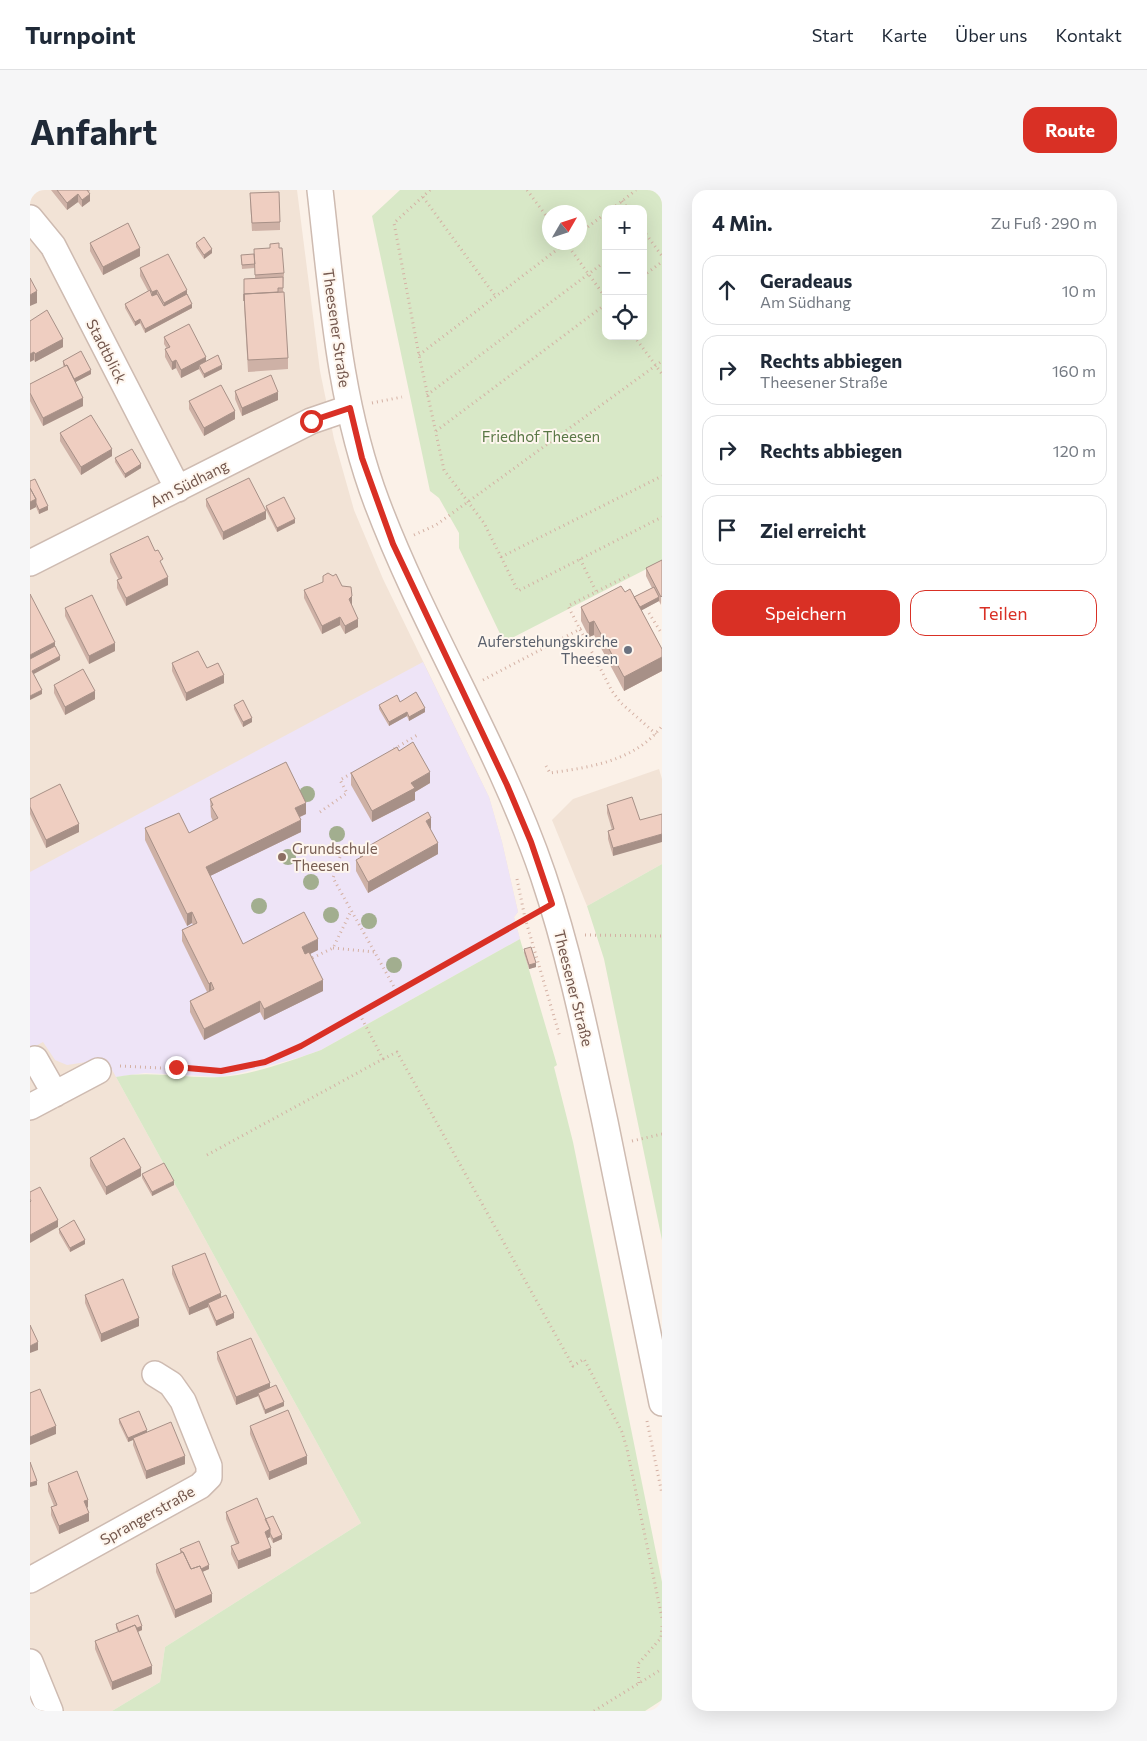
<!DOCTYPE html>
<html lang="de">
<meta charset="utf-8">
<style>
:root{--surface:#fff;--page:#f6f6f7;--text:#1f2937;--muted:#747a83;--line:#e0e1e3;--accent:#d93025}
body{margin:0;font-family:Commissioner,sans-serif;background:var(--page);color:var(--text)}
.controls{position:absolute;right:15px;top:15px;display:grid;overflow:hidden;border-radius:10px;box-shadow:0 5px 20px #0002}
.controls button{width:45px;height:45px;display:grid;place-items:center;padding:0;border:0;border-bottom:1px solid var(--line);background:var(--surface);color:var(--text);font:25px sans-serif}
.compass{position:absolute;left:512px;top:15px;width:45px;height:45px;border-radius:50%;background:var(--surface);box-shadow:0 5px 20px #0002;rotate:51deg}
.stop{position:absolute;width:15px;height:15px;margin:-11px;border:4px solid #d93025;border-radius:50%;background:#fff}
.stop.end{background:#d93025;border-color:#fff;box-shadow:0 1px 5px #0008}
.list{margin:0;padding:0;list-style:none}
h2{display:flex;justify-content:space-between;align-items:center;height:65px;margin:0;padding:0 20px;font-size:21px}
h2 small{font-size:16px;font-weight:400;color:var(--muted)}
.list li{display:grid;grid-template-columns:32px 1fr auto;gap:15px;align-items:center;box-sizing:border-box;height:70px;margin:0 10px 10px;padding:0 10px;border:1px solid var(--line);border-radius:15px}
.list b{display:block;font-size:19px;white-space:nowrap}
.list p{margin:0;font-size:16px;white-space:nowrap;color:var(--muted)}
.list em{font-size:16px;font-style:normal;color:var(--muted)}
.actions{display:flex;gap:10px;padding:15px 20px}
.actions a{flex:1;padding:11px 0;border:1px solid var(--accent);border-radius:15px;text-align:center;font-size:18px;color:var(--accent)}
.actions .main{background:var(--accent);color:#fff}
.icon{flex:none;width:28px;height:28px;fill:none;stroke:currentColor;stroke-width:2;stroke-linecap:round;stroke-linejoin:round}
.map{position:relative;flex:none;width:632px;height:1521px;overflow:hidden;border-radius:15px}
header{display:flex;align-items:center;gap:30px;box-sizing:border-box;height:70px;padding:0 25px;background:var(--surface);border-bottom:1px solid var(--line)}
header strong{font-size:24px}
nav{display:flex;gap:28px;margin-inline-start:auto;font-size:18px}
.intro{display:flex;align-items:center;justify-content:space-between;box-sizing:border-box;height:120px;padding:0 30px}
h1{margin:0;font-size:35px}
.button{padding:12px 22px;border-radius:15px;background:var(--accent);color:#fff;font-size:18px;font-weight:700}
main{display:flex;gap:30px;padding:0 30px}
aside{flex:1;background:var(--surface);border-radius:15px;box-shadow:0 5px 20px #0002}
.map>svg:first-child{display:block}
</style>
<header>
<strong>Turnpoint</strong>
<nav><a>Start</a><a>Karte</a><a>Über uns</a><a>Kontakt</a></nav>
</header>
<div class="intro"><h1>Anfahrt</h1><a class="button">Route</a></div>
<main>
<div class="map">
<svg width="632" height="1521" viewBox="0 0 632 1521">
<rect width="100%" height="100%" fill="#fbf1e8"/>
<path fill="#f2e3d6" d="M0,0H267L290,181L304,249L324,320L353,389L459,607L472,652L488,722L484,727L490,749L86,887L331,1333L135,1457L130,1492L82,1521H0Z
M629,579L632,589V674L557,716L522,630L543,609Z"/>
<path fill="#eee4f7" d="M393,472L459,607L472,652L488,722L484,727L490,749L291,860L268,868L215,882L190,887L115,883L86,887L76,869L37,875L25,870L13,852L0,859V682Z"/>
<path fill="#d8e8c7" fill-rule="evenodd" d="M370,0H632V371L474,452L429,358V343L409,308L400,301L342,26ZM576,19H613V146H576ZM520,22H550V52H520Z
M632,674V1050L574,769L557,716Z
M490,749L527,875L524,877L543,952L632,1392V1510L615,1521H82L130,1492L135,1457L331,1333L86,887C121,880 155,889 190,887C221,885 261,871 291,860Z"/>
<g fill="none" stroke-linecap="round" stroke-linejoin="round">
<g stroke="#cebbb1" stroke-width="28">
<path id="minor" d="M290,0C302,105 309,213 347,313C395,440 469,556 513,685C540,765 557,849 575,932C594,1025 613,1119 632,1213
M0,28L23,56L148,299
M0,373L281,231L319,218
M5,869L25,904
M0,917L68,881
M0,1390L170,1296L179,1287V1276L153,1211L141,1194L125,1184
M0,1472L20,1521"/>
</g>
<path stroke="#d4b1a4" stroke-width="3" stroke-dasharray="1 4" stroke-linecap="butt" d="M400,0L364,33L389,165L414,280L454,333L488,401L632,327
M497,0L520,31
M393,7L466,107
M592,11L598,19
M582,19L606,0
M613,40L632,66
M550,43L576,23
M536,53L576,108
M613,86L632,72
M604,146L632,184
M389,165L537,52
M397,205L576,71
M342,213L372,207
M406,241L576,114
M384,345L406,335L632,171
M471,367L632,286
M550,369L566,401
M599,385L538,416L582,501L591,513L626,544
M619,423L632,444
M453,490L554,437
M364,559L389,544
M516,576L520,583C561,577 605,571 632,536
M290,622L317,603L310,590L324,582
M310,667L303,688L367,802
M487,689L495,728L530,847
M555,745L632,746
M303,758L345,762
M278,770L303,758L321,721
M353,869L367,862L543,1176L554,1169L592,1242L597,1259L632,1428
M90,876L191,881L235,871L271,857L502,724
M602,951L632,944
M177,965L353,869L329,823
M617,1231L632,1304
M609,1493L608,1474L631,1448L632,1436
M564,1521L632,1479"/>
<use href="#minor" stroke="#fff" stroke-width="25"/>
</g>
<g fill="#a2ae8f">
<circle cx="277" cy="604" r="8"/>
<circle cx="307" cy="644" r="8"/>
<circle cx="258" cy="667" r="8"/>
<circle cx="281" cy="692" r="8"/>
<circle cx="229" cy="716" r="8"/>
<circle cx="301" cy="725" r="8"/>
<circle cx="339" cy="731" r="8"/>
<circle cx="364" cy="775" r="8"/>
</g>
<path fill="#ceb1a6" d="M21,0H60L59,2L60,11L52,17L48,12L37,20Z
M220,11L250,32V40L222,41Z
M60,53L110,66L73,85L60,61Z
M166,53L182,63L174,69L166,57Z
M211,65L254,83L253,102L258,168V179L218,182L214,115V89L225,88V78L212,79Z
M110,78L157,104L162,118L115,143L110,133L105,136L95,118V114L118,101L110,86Z
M0,131L33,157L5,172L4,170Z
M134,147L176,171L192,179L174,188L169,179L151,188L146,178L142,180L135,167V159H137L134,154Z
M33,171L61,184L45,192L53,216L13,236L0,211V194L34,177L33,175Z
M205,201L248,210L212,226L205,209Z
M159,211L205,229L174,246L159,219Z
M30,243L82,266L51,285L30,251Z
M85,268L111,278L95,288L85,272Z
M0,291L18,320L9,324L6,317L0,320Z
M176,309L236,329L193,350L176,316Z
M236,316L265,333L247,342L236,320Z
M80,364L133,376L138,395L96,416L87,398V390H89L80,372Z
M632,370L631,415L629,411L611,420L632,459V481L594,501L564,445L559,447L551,431V417L595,402L604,407L622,398L616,386V378Z
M312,396L322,414L321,415L328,437L315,444L310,435L292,444L274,408V400Z
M35,418L85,461L59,474L35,426Z
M142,473L177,478L194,493L156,511L142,481Z
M24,495L65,509L35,525L24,503Z
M204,515L222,532L213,537L204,519Z
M349,515L395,522L379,531L377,526L359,536L349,519Z
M369,561L400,593L385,602V610L342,632L321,595V583Z
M0,609L49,642L16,658L0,624Z
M180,609L276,624L270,627L271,642L180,686L213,754L288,760L280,764L293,801L234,830L230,822L174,850L160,822V811L177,802L152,751V740L163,735L162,733L157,736L115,650V638L159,643L183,631L181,627Z
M577,615L610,630L583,666L578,649V641L582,640L577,623Z
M401,640L408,664L338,703L326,681V670L330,668V661Z
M494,759L506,777L499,779L494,763Z
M60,968L111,986L76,1005L60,976Z
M112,984L144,995L122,1006L112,988Z
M29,1039L55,1054L40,1062L29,1043Z
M142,1076L191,1107L204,1128L186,1136L178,1117L159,1125L142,1084Z
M55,1105L109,1136L71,1152L55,1113Z
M187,1162L240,1197L254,1216L235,1224L228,1206L206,1215L187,1169Z
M89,1229L117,1242L155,1274L116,1289L103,1255V1250L98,1252L89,1233Z
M220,1236L277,1274L239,1290L220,1244Z
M18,1293L58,1317L57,1318L59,1331L29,1344L21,1325V1317L24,1316L18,1301Z
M196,1322L235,1329L252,1349L243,1353L240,1347L237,1348L241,1366L208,1379L201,1364V1356L206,1354L196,1329Z
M150,1359L179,1379L172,1382L182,1412L145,1428L126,1382V1374L150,1363Z
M86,1434L112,1440L108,1442L122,1484L82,1500L65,1459V1451L88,1442L86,1438Z"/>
<path fill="#a79087" d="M48,4V12L37,20V13Z
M60,4V11L52,17V10Z
M110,58V66L73,85V77Z
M182,59V63L174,69V65Z
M127,100V108L122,110V102Z
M157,100V108L134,120V113Z
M7,101V113L0,116V105Z
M162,114V118L115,143V139Z
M110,129V133L105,136V132Z
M33,149V157L5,172V164Z
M4,162V170L0,172V164Z
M176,167V175H169V179L151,188V180Z
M146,170V178L142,180V172Z
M192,175V179L174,188V184Z
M61,180V184L42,194V190Z
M248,202V210L212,226V218Z
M53,208V216L13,236V228Z
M205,221V229L174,246V238Z
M82,259V266L51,285V277Z
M111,274V278L95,288V284Z
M6,309V317L0,320V312Z
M18,316V320L9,324V320Z
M236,321V329L193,350V342Z
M265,329V333L247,342V338Z
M138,387V395L96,416V408Z
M322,406V414L319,417V409Z
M629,407V411L605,424V419Z
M310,427V435L292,444V436Z
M328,429V437L315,444V436Z
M564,431V445L559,447V433Z
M25,452V460L0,473V465Z
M85,453V461L59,474V466Z
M30,466V470L2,485V481Z
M632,467V481L594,501V487Z
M194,485V493L156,511V503Z
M12,500V504L0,510V506Z
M65,501V509L35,525V517Z
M395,518V522L379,531V527Z
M377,522V526L359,536V532Z
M222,528V532L213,537V532Z
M400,582V593L385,602V610L342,632V621L381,593Z
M276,613V624L265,629V618Z
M401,628V640L396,631Z
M271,630V642L176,688V677Z
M49,634V642L16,658V650Z
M632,644V652L583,666V658Z
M408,653V664L338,703V692Z
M162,722V733L157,736V724Z
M288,749V760L272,768V757Z
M506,773V777L499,779V775Z
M293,790V801L234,830V819Z
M181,792V804L179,805V794Z
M230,811V822L174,850V839Z
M111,978V986L76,1005V997Z
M144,991V995L122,1006V1002Z
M28,1030V1037L0,1053V1045Z
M55,1050V1054L40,1062V1058Z
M191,1103V1111L178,1113V1117L159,1125V1118Z
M204,1123V1128L186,1136V1131Z
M109,1128V1136L71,1152V1144Z
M8,1152V1160L0,1163V1156Z
M240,1193V1201L228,1203V1206L206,1215V1207Z
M254,1212V1216L235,1224V1220Z
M26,1236V1244L0,1255V1247Z
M117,1240V1244L103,1248V1250L98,1252V1248Z
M155,1266V1274L116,1289V1281Z
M277,1266V1274L239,1290V1282Z
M7,1291V1295L0,1297V1293Z
M58,1310V1317L54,1319V1311Z
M59,1323V1331L29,1344V1336Z
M240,1339V1347L235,1350V1342Z
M252,1345V1349L243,1353V1349Z
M241,1358V1366L208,1379V1371Z
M179,1375V1379L161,1387V1383Z
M182,1404V1412L145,1428V1420Z
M112,1436V1440L90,1449V1445Z
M122,1476V1484L82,1500V1492Z"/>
<path fill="#efcec1" stroke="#a79087" d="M27,0H57L60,4L52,10L48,4L37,13Z
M249,2L250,32L222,33L220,3Z
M98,33L110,58L73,77L60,53Z
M174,47L182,59L174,65L166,53Z
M249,53V58H252L254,83L225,85L224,59L240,58V54Z
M138,64L157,100L134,113L127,100L122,102L110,78Z
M224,64L225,74L212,75L211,65Z
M253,87V98H248V102L214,104V111V89Z
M0,88L7,101L0,105Z
M120,100L122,106L127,104L134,116L157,104L162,114L115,139L110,129L105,132L95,114Z
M254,102L258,168L218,170L214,104Z
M17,120L33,149L5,164L4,162L0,164V131Z
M159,134L176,167L151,180L146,170L142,172L135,159L140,157L134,147Z
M51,161L61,180L44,189L37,175L35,176L33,171Z
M188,165L192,175L174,184L169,175Z
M37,175L53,208L13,228L0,203V194Z
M241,185L248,202L212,218L205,201Z
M191,195L205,221L174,238L159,211Z
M61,225L82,259L51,277L30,243Z
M102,259L111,274L95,284L85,268Z
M219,288L236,321L193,342L176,309Z
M5,289L18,316L9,320L6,313V309L0,298V291Z
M0,298L6,309L0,312Z
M254,307L265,329L247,338L236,316Z
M118,346L125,361L128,360L133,369L130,371L138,387L96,408L87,390L92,388L80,364Z
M632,370V406L631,407L616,378Z
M298,383L303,386L306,384L312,396L321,397L322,406L319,409L328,429L315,436L310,427L292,436L274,400L293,392V386Z
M591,396L595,402L600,399L632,459V467L594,487L564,431L559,433L551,417Z
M624,397L629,407L610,417L604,407Z
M0,404L25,452L0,465Z
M62,405L85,453L59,466L35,418Z
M25,456L30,466L2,481L12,500L0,506V469Z
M168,461L177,478L188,473L194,485L156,503L142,473Z
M53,479L65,501L35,517L24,495Z
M386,502L395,518L379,527L377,522L359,532L349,515L367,505L370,512Z
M213,510L222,528L213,532L204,515Z
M383,552L400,582L381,593L385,598L342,621L321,583L367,557L369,561Z
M256,572L276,613L265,618L271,630L176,677L213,754L274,722L288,749L272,757L275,764L279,762L293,790L234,819L230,811L174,839L160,811L184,799L181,792L179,794L152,740L167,733L162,722L157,724L115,638L149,623L159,643L188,628L181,616L183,615L180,609Z
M30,594L49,634L16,650L0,617V609Z
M602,607L610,630L632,624V644L583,658L578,641L584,639L577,615Z
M398,622L401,628L396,631L408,653L338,692L326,670L333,666L330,661Z
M501,757L506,773L499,775L494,759Z
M94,948L111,978L76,997L60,968Z
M134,973L144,991L122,1002L112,984Z
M10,997L28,1030L0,1045V1012L1,1011L0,1009V1002Z
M44,1030L55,1050L40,1058L29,1039Z
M175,1063L191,1103L159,1118L142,1076Z
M93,1089L109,1128L71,1144L55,1105Z
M196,1105L204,1123L186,1131L178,1113Z
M0,1135L8,1152L0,1156Z
M221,1148L240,1193L206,1207L187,1162Z
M246,1195L254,1212L235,1220L228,1203Z
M10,1199L26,1236L0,1247V1203Z
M258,1220L277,1266L239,1282L220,1236Z
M109,1221L117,1240L98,1248L89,1229Z
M141,1232L155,1266L116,1281L103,1248Z
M0,1272L7,1291L0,1293Z
M47,1281L58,1310L54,1311L59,1323L29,1336L21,1317L27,1315L18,1293Z
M227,1308L240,1339L235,1342L241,1358L208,1371L201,1356L209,1353L196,1322Z
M243,1326L252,1345L243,1349L240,1343V1339L235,1329Z
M169,1351L179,1375L171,1379L170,1376L161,1379L153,1362H152L150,1359Z
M153,1362L161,1379L170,1376L182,1404L145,1420L126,1374Z
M108,1425L112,1436L107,1438L105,1435L89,1442L86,1434Z
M105,1435L122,1476L82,1492L65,1451Z"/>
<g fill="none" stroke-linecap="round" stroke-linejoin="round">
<path stroke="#d93025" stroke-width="6" d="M146,877L191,881L235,872L271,856L522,714L501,652L477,595L363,354L332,268L320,218L281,231"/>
</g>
<circle fill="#6b7280" stroke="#fef6ee" stroke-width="2" cx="598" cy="460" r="5"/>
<circle fill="#8d6e63" stroke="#fef6ee" stroke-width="2" cx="252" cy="667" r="5"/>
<g text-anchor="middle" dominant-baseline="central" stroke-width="4" stroke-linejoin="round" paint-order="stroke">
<g font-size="15" fill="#73574d" stroke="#fef6ee">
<text transform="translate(307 138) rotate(82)">Theesener Straße</text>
<text transform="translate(77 161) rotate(63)">Stadtblick</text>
<text transform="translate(159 293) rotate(-27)">Am Südhang</text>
<text transform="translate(544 798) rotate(76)">Theesener Straße</text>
<text transform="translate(117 1325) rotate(-29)">Sprangerstraße</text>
</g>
<g font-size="15" fill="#5a7846" stroke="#fef6ee">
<text x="511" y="246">Friedhof Theesen</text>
</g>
<g font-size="15" fill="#5b616d" stroke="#fef6ee" text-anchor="end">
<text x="588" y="451">Auferstehungskirche<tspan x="588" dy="17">Theesen</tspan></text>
</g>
<g font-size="15" fill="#785e54" stroke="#fef6ee" text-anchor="start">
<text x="262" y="658">Grundschule<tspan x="262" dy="17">Theesen</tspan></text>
</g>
</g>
</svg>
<div class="controls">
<button>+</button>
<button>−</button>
<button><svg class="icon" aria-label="locate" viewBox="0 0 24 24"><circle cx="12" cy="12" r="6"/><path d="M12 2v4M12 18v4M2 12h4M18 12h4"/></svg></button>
</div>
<svg class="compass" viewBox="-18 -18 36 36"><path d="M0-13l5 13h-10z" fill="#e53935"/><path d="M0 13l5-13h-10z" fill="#747a83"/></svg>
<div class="stop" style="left:281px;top:231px"></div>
<div class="stop end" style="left:146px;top:877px"></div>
</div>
<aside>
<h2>4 Min.<small>Zu Fuß · 290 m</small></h2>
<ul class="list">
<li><svg class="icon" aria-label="ahead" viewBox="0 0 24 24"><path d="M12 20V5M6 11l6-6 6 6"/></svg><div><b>Geradeaus</b><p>Am Südhang</p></div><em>10 m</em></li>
<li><svg class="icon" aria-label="right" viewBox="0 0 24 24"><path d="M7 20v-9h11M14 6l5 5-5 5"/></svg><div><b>Rechts abbiegen</b><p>Theesener Straße</p></div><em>160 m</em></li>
<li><svg class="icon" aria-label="right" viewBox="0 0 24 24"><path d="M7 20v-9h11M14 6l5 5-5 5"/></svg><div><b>Rechts abbiegen</b></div><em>120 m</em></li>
<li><svg class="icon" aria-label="arrive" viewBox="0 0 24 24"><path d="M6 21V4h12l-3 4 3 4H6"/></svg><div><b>Ziel erreicht</b></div></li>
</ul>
<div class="actions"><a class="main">Speichern</a><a>Teilen</a></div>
</aside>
</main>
